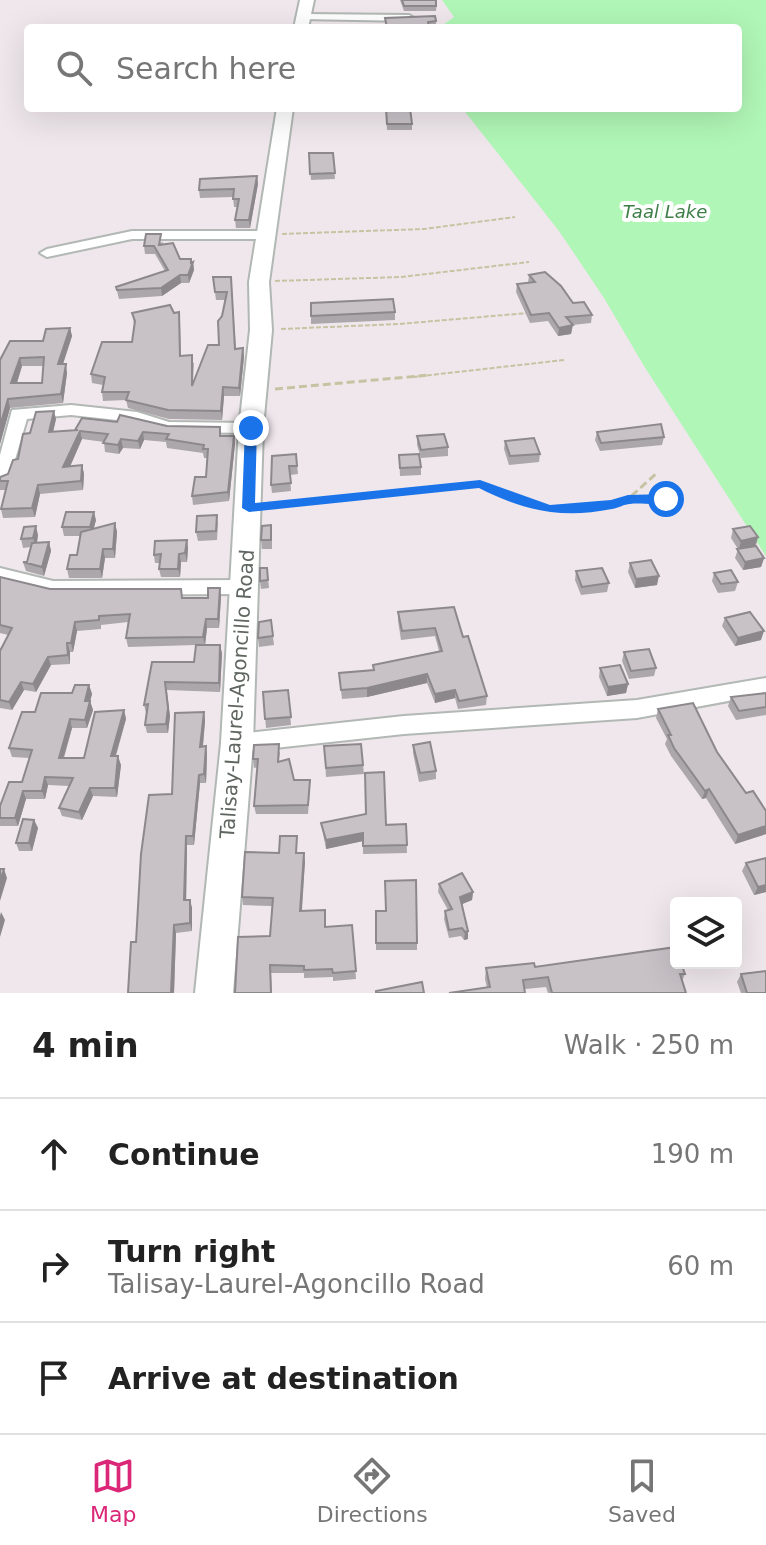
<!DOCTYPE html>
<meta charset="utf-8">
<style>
:root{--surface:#fff;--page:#f6f6f6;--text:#222;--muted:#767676;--line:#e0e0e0;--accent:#db2777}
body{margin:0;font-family:"DejaVu Sans",sans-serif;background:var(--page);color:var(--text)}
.controls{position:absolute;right:24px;bottom:24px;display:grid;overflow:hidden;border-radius:8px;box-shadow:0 8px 32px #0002}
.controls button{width:72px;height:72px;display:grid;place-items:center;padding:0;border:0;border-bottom:2px solid var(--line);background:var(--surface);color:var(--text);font:40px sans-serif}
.stop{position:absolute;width:24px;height:24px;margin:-18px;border:6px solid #1a73e8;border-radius:50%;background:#fff}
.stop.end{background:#1a73e8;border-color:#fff;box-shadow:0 2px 8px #0008}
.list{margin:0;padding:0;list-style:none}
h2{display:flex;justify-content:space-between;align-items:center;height:104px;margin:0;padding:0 32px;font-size:34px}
h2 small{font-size:26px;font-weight:400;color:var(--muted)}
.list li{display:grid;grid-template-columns:52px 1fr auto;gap:24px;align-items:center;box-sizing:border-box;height:112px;padding:0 32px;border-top:2px solid var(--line)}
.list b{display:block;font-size:30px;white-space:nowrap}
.list p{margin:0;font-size:26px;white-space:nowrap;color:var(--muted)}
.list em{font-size:26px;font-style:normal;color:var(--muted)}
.icon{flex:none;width:44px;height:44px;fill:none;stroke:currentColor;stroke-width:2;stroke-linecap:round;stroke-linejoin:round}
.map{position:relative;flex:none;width:766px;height:993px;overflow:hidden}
.search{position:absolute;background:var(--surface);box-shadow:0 8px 32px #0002;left:24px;right:24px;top:24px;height:88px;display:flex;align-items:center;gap:20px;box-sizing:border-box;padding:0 28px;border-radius:8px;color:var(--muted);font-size:30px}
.sheet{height:440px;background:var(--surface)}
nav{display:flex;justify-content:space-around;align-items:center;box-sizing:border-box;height:112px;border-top:2px solid var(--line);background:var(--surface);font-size:22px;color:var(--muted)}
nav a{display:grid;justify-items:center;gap:4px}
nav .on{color:var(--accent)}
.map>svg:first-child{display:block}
</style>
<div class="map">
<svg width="766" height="993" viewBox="0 0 766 993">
<rect width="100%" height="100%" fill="#efe7ec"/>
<path fill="#b0f6b6" d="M442,0H766V556L644,366L604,298L559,231L462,108H738V28H439L454,17Z"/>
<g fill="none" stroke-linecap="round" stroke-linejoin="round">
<g stroke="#b2b8b4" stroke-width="4">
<path id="street" d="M304,14L409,15L414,18L409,21L300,19L299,17Z
M132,231H266L273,235L266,239H132L47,257L40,253L47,249Z
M71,405L137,412L169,422L251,423L259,428L251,433L168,432L135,422L71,415L27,419L9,480L0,486V455L12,410Z
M0,568L53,581L245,580L252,582L255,587L252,592L245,594L53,595L0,582Z
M766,678V694L637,718L404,734L237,752L229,750L226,743L229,736L237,734L404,716L637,700Z"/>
</g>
<g stroke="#b1b8b3" stroke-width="4">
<path id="secondary" d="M300,0H314L308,28H294Z
M277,108H293L269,282L272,330L263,428L253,743L233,993H195L221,743L239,428L250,330L249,282Z"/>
</g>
<path stroke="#c6c3a2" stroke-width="2" stroke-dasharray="5 2" stroke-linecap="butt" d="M282,234L424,229L515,217
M275,281L401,277L529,262
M281,329L399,324L528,313
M413,377L564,360"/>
<path stroke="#c6c3a2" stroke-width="3" stroke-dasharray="8 4" stroke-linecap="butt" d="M275,389L430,375
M628,499L675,498
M268,506L480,484L505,496L550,510L612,505L628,499L658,472"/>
<use href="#street" fill="#fff" fill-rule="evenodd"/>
<use href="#secondary" fill="#fff" fill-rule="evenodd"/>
</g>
<path fill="#aca7ab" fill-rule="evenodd" d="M400,0H437L436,11H404Z
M385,18L436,21V27H429V28H386Z
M386,108L412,124V130H387Z
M309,153H333L335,179L311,180Z
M257,176L258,184L250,228H236L235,220L237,207H234L233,197L200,198L199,190Z
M163,242L162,245L180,259L191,262H193L194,270L189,283H181L162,296L119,299L116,287L165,271L155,254H145L144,246Z
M529,275L592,315L591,323L572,325L571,334L558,336L548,321L530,323L516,292L517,284L528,283Z
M213,277H231L236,349L243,348L244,357L240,396H224L222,420L169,419L128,408L126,400L103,401L102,392L103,385L92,383L91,374L132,342L134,324L132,313H174L180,321L181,356L194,363L193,383L219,345L225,300H216Z
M311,303L395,312V320L311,324Z
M70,328L72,336L63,364L67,373L63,403L10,408L0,444V360ZM22,366H44L42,383H17Z
M56,419L53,432L75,431L117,422L167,426L220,427L221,436L235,444L229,501L193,505L192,496L206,477L207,458H204L203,453L167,448L166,442L144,440L140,449L123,448L119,454L105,452L104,442L82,439L70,466L82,465L84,474L83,490L40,494L35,517L3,518L1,509L6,490H0V477L8,474L18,459L30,433Z
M597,432L664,437L662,445L600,451L595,440Z
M417,436L448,447V456L421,458L417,445Z
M505,441L540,454L539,462L509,465L504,449Z
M296,454L298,474L290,475L291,491L272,493L271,485Z
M399,455L421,467V475L400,476Z
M217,515L218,524L217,540L198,541L196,532Z
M96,520L93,529L115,523L117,532L115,558H105L102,578H69L67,569L77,555L80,536H64L62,527Z
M733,529L758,537L756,546L764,558L761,567L743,570L735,558L738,549L731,538Z
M272,534V549H262L261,540Z
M38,535L37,543L49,542L51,551L44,576L26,571L23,562H27L31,547L23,548L21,539Z
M187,540L188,548L187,562H181L180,577H161L159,569L160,563H155L154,555Z
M630,563L657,585L635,588L628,572Z
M267,568L269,588L261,589L260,581Z
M576,571L609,583L607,592L581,595L575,580Z
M714,573L738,582L735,591L718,593L712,581Z
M0,577L50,589L183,598H208L220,588L221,597L219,628H207L205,645L222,653L220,692L167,690L170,716L168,733H147L145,725L146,713L144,705L152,662H194L196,645L128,647L126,638L128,622L101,625V629L77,631L73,652H70V664L51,665L36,692L24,690L12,710L0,708V651L8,635L0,633Z
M398,612L463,637L487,696L486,705L458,709L455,698L435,703L427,683L367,697L342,699L339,673L373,670V665L439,651L435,636L401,640L398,621Z
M725,618L761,640L735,646L722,626Z
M271,620L274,645L259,647L258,638Z
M624,652L656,668L654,676L629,679L622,661Z
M600,668L628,684L626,693L607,696L599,677Z
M89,685L92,694L90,701L93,710L87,728H72L64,758H84L124,710L126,719L116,756L121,765L117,797L93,796L82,820L62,816L59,808L69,786L48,785L45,799H26L18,826H0V806L22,782L29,758L12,757L9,748L35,712Z
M288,690L291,725L266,728L263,692Z
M766,693V715L736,720L728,706L731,697Z
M658,709L717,752L746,793L766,811V834L735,844L706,798L702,799L671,756L665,744L667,739L656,718Z
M204,712L205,721L203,747L206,746L207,755L206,783H200L194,845H187L186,900H190L192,908V931L176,933L174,993H128L136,942L172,794Z
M413,745L436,771V779L419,782L413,753Z
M324,746L363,765L364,774L326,777Z
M280,752L279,761L294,780L310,788L308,814H256L254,806L258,767L254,768L253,759Z
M34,820L38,828L32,851H19L16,843Z
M321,823L406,824L407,853L363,854V841L326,849Z
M297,845V853L305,861L302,911L325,927L352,925L356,979L333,981V977L304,978V973H271L272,993H235L270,936L272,906L243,905L242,897L279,853Z
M766,858V892L754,895L742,871L746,863Z
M439,884L473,892L472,900L462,904L468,931V939L464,940L461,936L449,938L444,919L445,911L448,910L438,892Z
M376,911H385L417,943V950H376Z
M535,967L685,974L682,981L686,993H548L546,987L525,989L487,988L485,979L486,968Z
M741,974L766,993H741L737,982Z"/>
<path fill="#8c888b" d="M257,176L258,184L250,228L249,220Z
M193,262L194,270L189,283L188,275Z
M180,275L181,283L162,296L161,288Z
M573,325L571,334L558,336L559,328Z
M70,328L72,336L60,373L58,364Z
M243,348L244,357L240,396L239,388Z
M20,358L22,366L14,392L11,383Z
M66,364L67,373L63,403L61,394Z
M223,387L224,396L222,420L221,411Z
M8,399L10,408L0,444V426Z
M54,411L56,419L51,441L49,432Z
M80,431L82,439L66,476L63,467Z
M143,432L144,440L140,449L138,441Z
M234,436L235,444L229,501L228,492Z
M121,439L123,448L119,454L118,445Z
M82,465L84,474L83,490L81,481Z
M38,485L40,494L35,517L32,508Z
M94,512L96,520L92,536L90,527Z
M115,523L117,532L115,558L113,549Z
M36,526L38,535L36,547L33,538Z
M758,537L755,546L739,549L741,541Z
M187,540L188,548L187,562L185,553Z
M49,542L51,551L44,576L42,567Z
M103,549L105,558L102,578L100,569Z
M179,554L181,562L180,577L178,569Z
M764,558L761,567L743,570L745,562Z
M659,576L657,585L635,588L636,579Z
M220,588L221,597L219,628L218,619Z
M206,619L207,628L205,645L203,637Z
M75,622L77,631L73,652L71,643Z
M764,631L761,640L735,646L738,638Z
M67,643L70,652V664L68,655Z
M220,645L222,653L220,692L219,683Z
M48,657L51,665L36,692L33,684Z
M427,674V683L367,697V688Z
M21,682L24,690L12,710L9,702Z
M165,682L170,716L168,733L166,724Z
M628,684L626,693L607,696L608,687Z
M89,685L92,694L88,709L85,701Z
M455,690V698L435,703V694Z
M90,701L93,710L87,728L85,720Z
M124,710L126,719L113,764L111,756Z
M204,712L205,721L202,755L200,747Z
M70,719L72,728L61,766L59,758Z
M206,746L207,755L206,783L204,774Z
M118,756L121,765L117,797L115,788Z
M199,775L200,783L194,845L193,836Z
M45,777L48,785L45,799L42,791Z
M90,788L93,796L82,820L79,812Z
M709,789L706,798L702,799L705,791Z
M23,791L26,799L18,826L15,818Z
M34,820L38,828L32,851L29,843Z
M766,826V834L735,844L738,835Z
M363,833V841L326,849V840Z
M186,836L187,845L186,908L184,900Z
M304,853L305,861L301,919L300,911Z
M4,869L7,878L0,901V881Z
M766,885V892L754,895L758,887Z
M473,892L472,900L460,905V897Z
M190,900L192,908V931L190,923Z
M1,912L5,920L0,937V916Z
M174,925L176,933L174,993H171Z
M468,931V939L464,940L465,932Z"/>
<path fill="#c8c2c7" stroke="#8c888b" stroke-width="2" fill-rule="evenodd" d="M402,0H436V6H404Z
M435,16L436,21L428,22L429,28H387L385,18Z
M386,108H410L412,124H387Z
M309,153H333L335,173L310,174Z
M257,176L249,220H235L239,199H233L234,189L199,190L200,179Z
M146,234H161L159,245L173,243L180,259H191V263L193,262L188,275H180L161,288L117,290L116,287L168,270L154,246H144Z
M545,272L561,286L573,303L584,302L592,315L566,317L573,325L559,328L549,313L531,315L517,284L535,282L529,275Z
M213,277H231L235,349L243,348L239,388L223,387L221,411L168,410L126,400L129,392H102L105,377L91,374L102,342H132L135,321L132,313L170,305L174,313L179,312L180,356L192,355V386L208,345H219L218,321L222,316L227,292H215Z
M393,299L395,312L311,316V303Z
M70,328L58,364H66L61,394L8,399L0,426V360L10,341H43L46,329ZM44,357L42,383H11L20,358Z
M54,411L49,432L78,430H75L82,418L117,422L120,415L167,426L220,427V436H234L228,492L192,496L195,477H206L208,449H203L204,445L166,439L169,434L143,432L138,441L121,439L118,445L103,443L108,434L80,431L63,467L82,465L81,481L38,485L32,508L1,509L8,481H0V477L8,474L13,460L18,459L23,434L30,433L36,412Z
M661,424L664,437L601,443L597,432Z
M444,434L448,447L421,450L417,436Z
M534,438L540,454L510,456L505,441Z
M296,454L297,466H289L291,483L271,485L272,456Z
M419,454L421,467L400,468L399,455Z
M66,512H94L90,527H62Z
M217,515L216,531L196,532L197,516Z
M115,523L113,549H103L100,569H67L70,555H77L81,532Z
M271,525V540H261L262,526Z
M36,526L33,538L21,539L24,527Z
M750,526L758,537L741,541L733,529Z
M187,540L185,553L179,554L178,569H159L161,554L154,555L155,541Z
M49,542L42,567L23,562H27L32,543Z
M756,546L764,558L745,562L737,549Z
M651,560L659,576L636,579L630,563Z
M260,568H267L268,580L260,581Z
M602,568L609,583L582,587L576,571Z
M731,570L738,582L721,584L714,573Z
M0,577L50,589H181L182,598H208V588H220L218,619H206L203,637L126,638L130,614L99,616V620L75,622L71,643H67L68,655L48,657L33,684L21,682L9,702L0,700V651L12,628L0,625Z
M454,607L463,637L468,636L487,696L459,701L455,690L435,694L427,674L367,688L341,690L339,673L374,670L373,665L442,651L435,628L402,631L398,612Z
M750,612L764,631L738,638L725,618Z
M271,620L273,636L258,638L259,622Z
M196,645H220L219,683L165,682L168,708L166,724L145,725L148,704L144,705L152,662H194Z
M649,649L656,668L631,671L624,652Z
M620,665L628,684L608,687L600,668Z
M75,685H89L85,701H90L85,720L70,719L59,758H84L95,712L124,710L111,756H118L115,788H90L79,812L59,808L73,778L45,777L42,791H23L15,818H0V806L9,782H22L32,750L9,748L22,712H35L41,693H72Z
M288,690L291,717L265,719L263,692Z
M766,693V707L739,711L731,697Z
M693,703L717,752L746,793L753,791L766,811V826L738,835L709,789L705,791L674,748L668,735H671L658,709Z
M204,712L200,747L206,746L204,774L199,775L193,836H186L184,900H190V923L174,925L171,993H128L131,942H136L141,854L149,795L172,794L175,713Z
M430,742L436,771L420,773L413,745Z
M279,744L278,762L289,759L294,780H310L308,805L254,806L258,759H253L254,745Z
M361,744L363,765L326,768L324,746Z
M384,772L386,825L406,824L407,845L363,846V833L326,840L321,823L366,814L365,773Z
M23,819L34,820L29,843H16Z
M280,836H297L296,853H304L300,911L325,910V927L352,925L356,971L333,973L332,969L304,970V966L270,965L271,993H235L238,937L270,936L273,898L242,897L245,852L279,853Z
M766,858V885L758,887L746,863Z
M0,869H4L0,881Z
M462,873L473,892L460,897L468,931L465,932L462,928L449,930L445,911L452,909L439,884Z
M416,880L417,943H376V911H386L385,881Z
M676,947V963H681L685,974H680L686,993H552L548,977L523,980L525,993H449L490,987L486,968L534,963L535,967Z
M766,971V993H747L741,974Z
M422,982L424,993H376V991Z"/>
<path fill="#1a73e8" d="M251,424L257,428L255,503L480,480L550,505L611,500L628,495L666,494L673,499C662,508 644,502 630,504C624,504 619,508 612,509C561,519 525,511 479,488L249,512L242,508L245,428Z"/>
<g text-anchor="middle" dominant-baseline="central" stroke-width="8" stroke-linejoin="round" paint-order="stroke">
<g font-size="18" font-style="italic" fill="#3d7e47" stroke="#fff">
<text x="665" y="211">Taal Lake</text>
</g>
<g font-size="20" fill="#5f6660" stroke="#fff">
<text transform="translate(237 694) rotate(-86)">Talisay-Laurel-Agoncillo Road</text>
</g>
</g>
</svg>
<div class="controls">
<button><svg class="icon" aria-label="layers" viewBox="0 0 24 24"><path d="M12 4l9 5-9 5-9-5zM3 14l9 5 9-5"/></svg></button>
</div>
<div class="stop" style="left:666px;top:499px"></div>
<div class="stop end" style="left:251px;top:428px"></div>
<div class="search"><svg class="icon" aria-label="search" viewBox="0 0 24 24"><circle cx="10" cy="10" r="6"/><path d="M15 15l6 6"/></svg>Search here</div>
</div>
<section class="sheet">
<h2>4 min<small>Walk · 250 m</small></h2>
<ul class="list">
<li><svg class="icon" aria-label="ahead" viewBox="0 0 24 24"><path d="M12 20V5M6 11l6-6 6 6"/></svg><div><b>Continue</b></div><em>190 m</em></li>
<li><svg class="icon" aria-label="right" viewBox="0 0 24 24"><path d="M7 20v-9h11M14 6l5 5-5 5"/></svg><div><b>Turn right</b><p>Talisay-Laurel-Agoncillo Road</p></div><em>60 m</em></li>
<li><svg class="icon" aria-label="arrive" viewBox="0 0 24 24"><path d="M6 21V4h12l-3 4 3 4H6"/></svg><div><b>Arrive at destination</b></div></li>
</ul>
</section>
<nav>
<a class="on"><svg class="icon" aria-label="map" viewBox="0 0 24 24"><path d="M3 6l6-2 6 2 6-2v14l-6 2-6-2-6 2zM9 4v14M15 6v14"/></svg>Map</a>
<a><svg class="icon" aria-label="directions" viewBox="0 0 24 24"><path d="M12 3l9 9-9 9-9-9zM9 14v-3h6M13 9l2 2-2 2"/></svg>Directions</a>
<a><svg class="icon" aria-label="saved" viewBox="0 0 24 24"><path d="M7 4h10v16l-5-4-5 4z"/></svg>Saved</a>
</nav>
